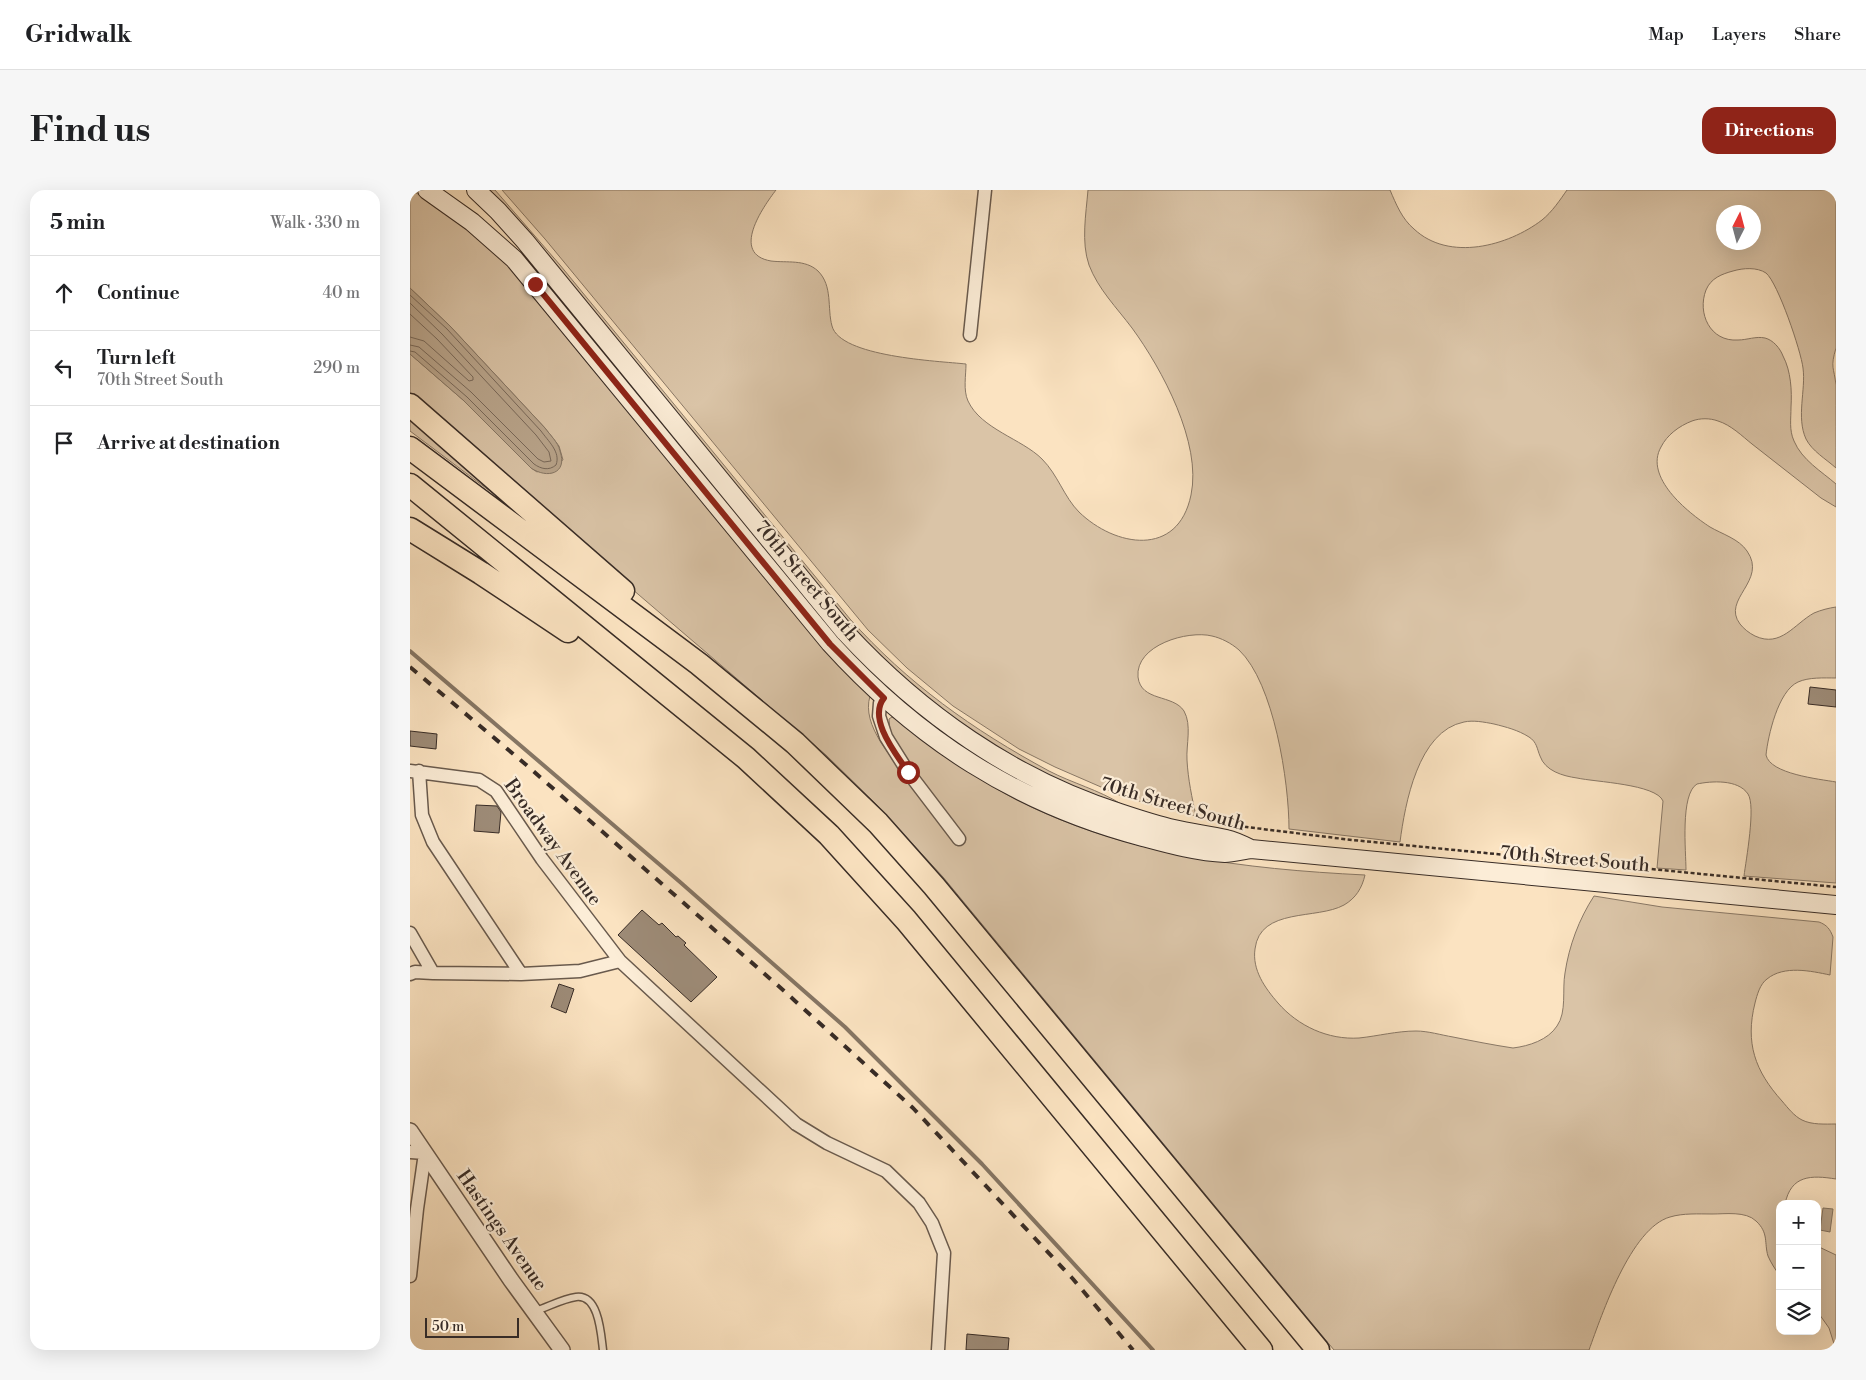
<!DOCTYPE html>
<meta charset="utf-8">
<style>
:root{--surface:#fff;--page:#f6f6f6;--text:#202124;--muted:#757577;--line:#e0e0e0;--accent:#8f2418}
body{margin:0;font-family:"Libre Bodoni",serif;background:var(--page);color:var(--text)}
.controls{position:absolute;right:15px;bottom:15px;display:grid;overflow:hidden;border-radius:10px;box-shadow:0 5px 20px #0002}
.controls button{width:45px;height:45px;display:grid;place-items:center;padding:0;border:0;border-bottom:1px solid var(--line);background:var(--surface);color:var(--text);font:25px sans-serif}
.compass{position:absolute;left:1306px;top:15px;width:45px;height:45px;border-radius:50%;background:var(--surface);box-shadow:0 5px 20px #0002;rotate:6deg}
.scale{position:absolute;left:15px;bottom:12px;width:94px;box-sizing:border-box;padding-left:5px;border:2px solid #382c26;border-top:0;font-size:14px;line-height:18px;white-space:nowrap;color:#382c26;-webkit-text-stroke:4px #fcedd7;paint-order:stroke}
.stop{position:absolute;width:15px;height:15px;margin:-11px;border:4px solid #8f2418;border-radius:50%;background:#fff}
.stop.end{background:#8f2418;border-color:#fff;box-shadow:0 1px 5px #0008}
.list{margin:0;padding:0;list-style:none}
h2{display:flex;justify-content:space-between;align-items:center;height:65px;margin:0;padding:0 20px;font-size:21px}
h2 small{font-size:16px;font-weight:400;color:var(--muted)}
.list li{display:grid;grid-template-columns:32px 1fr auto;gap:15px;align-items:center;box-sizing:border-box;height:75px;padding:0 20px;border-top:1px solid var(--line)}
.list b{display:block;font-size:19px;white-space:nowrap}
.list p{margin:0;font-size:16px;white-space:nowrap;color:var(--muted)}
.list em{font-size:16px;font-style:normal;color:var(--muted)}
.icon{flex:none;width:28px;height:28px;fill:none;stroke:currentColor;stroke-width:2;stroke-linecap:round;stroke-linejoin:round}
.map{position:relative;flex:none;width:1426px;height:1160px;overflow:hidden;border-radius:15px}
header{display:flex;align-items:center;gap:30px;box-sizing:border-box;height:70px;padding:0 25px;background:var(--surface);border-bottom:1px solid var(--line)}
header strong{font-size:24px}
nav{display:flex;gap:28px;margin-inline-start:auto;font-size:18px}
.intro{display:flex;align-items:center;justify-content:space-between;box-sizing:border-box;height:120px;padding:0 30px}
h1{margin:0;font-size:35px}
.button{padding:12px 22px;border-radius:15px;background:var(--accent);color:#fff;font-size:18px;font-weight:700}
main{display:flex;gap:30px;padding:0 30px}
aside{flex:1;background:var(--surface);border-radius:15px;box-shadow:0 5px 20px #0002}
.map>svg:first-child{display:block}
</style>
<header>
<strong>Gridwalk</strong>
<nav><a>Map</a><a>Layers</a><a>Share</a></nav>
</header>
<div class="intro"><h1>Find us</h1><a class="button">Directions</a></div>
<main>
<aside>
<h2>5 min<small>Walk · 330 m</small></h2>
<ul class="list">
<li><svg class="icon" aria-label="ahead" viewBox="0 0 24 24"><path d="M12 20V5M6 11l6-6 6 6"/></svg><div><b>Continue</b></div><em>40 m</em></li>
<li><svg class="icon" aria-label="left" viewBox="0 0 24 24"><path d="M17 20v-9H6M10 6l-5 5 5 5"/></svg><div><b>Turn left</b><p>70th Street South</p></div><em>290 m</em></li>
<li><svg class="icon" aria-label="arrive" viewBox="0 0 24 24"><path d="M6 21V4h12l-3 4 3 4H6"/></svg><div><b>Arrive at destination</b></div></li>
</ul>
</aside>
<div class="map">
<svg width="1426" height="1160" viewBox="0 0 1426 1160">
<rect width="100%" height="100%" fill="#fbe3c1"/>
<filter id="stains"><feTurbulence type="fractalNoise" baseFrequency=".004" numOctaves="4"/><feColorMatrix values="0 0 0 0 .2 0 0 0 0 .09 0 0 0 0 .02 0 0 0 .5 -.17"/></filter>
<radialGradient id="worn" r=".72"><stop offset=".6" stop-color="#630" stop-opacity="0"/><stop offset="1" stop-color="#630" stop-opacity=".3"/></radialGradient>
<path fill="#dac4a7" stroke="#897866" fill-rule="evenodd" d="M0,0L18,9L39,23L103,78L412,456L460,506C451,536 483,568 500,592L507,585L480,541L479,529L482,527C490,530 515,552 525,558C550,577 577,594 605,609C714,665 834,679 955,685C952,698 946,708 934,715C907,730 850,717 845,759C842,780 855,798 868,813C888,836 918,850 949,848C968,846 987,841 1006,841C1018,841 1031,845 1043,847C1063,851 1083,855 1103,858C1119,856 1138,850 1147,836C1157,822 1152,799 1155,783C1159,756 1169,729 1184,706L1252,717L1409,732C1417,735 1420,739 1423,747L1420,785C1401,781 1374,775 1357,789C1350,794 1347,805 1345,813C1335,853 1345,881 1372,911C1378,918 1384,926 1392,930C1402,935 1415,934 1426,934V989C1401,985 1381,985 1375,1014H1370V1086C1365,1079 1361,1073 1358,1066C1354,1053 1359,1043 1346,1031C1336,1021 1315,1024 1302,1024C1289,1024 1273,1023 1260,1027C1221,1038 1192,1124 1179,1160H924L533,687L465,613L416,565L0,209V164L53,210L121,278L127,282L153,270L149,256L135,238L40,136L0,98Z
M80,0H85L150,75L440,429C497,493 563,540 639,581C662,593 689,600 711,614C635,590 563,548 502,496C482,480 465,461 447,443L132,60Z
M92,0H366C353,17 320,64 361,71C377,73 395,69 408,81C423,96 417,118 422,136C430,167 528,171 556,174C556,185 553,200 558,211C571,239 612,249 632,269C648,285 654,307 669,322C705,357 768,368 781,305C792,253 752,179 722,138C707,118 688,99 679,75C671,52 676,24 678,0H980C986,14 992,29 1004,39C1039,72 1098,56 1132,30C1142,22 1150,10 1157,0H1426V158C1420,178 1424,177 1426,195C1426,222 1426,251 1426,278C1416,269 1402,261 1396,249C1386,227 1396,200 1393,178C1391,161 1368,93 1356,83C1347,77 1333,78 1323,81C1312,84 1301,88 1296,100C1287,123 1300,152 1328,150C1337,150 1346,146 1355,148C1363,150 1370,158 1373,166C1381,181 1382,201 1381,217C1381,229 1379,240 1384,251C1392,270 1411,281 1426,294V317L1411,308C1388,290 1365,272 1342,254C1332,246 1321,235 1308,231C1300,228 1290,228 1282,231C1269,236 1257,245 1251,257C1234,287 1277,322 1300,337C1312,344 1329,349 1337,361C1358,391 1311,409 1330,434C1334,439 1339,443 1345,446C1371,458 1384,434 1404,423C1411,420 1419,418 1426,417V488C1414,488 1399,487 1388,492C1368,501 1358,546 1356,565C1360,584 1409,589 1426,592V693L1334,686C1336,670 1346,616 1338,604C1328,589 1301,591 1287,594C1270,604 1276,662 1276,680L1247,678L1253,611C1246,594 1185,592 1167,588C1153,586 1135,581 1130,566C1127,559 1127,552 1119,547C1108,540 1096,537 1084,534C1074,532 1063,530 1054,532C1008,541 995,614 990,652L879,639C879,592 864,493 829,460C821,453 811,448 802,446C778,440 725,455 728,487C731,512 763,504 774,521C782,535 776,555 777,570C778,589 782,608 786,626L714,607L645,577L609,559L543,516L497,478L458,440L135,49ZM1314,22H1344V52H1314Z
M0,224L117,329L0,241Z
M1407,1056L1426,1065V1160L1419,1138L1407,1121Z"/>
<path fill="#b9a58c" stroke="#857563" d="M0,98L40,136L135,238C140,245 148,252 150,261C158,284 137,289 121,278L53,210L0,164Z
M1413,1018L1423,1019L1420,1042L1410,1040Z"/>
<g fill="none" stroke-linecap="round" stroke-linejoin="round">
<path stroke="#786859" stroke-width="1" d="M0,105L37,139L131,241C138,251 151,262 146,275C139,281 131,279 124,274L57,207L5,162L0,161
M0,113L32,144L126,245L139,262L141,271L134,272L128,269L61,202L9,157L0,155
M0,124L27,149L63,187V190L59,191L14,151L0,147"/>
<path stroke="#857563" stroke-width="4" d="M0,461L270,692L435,837L572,974L743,1160"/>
</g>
<path fill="#9d8b77" stroke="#382c26" d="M1400,497L1426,500V517L1398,514Z
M0,541L27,544L26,559L0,556Z
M66,615L87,616L91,622L89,643L64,641Z
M232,720L249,735L252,733L266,747L268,746L276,753L274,755L307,787L281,812L208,745Z
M149,794L164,799L156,823L141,817Z
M557,1144L599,1148L598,1160H556Z"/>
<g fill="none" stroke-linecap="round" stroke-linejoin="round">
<g stroke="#695a4d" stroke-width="9">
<path id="service" d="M125,1121C138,1117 152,1109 166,1107C189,1104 191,1144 193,1160"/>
</g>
<g stroke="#695a4d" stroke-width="15">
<path id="minor" d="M560,145L575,0
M474,508L470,513L469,526L476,547L498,582L549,649
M0,581L69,590L86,601L132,669L210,771
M9,581L12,625L23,652L111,784
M0,743L23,783L111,784L170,781L210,771L386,934L417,953L476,981L509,1013L522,1033L534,1063L528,1160
M0,784L5,782L23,783
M0,962L15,963L7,1019L0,1086"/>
</g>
<g stroke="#695a4d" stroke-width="18">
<path id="tertiary" d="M0,941L101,1090L152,1160"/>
</g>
<g stroke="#382c26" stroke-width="20">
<path id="secondary" d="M17,0L62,32L104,69L420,453C507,549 607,614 733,647C759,654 788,662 815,663C823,663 833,660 841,659L1426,715
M66,0L88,21L115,51L435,442C510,523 603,589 710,623C728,629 746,635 764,639C781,643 799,645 816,649C825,651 833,655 841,659"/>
</g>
<g stroke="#382c26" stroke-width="25">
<path id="motorway" d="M0,215L213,401
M0,258L289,474L385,553L468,633L524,696L908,1160
M0,295L336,568L419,645L496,730L851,1160
M0,339L71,383L158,441"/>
</g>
<path stroke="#382c26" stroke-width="2.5" stroke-dasharray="4 2.5" stroke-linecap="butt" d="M828,636L942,650L1426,697"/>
<use href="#service" stroke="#fcedd7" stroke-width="6"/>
<use href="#minor" stroke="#fcedd7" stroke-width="12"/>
<use href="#tertiary" stroke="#fcedd7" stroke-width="15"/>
<use href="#secondary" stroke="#fcedd7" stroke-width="18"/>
<use href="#motorway" stroke="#fbe3c1" stroke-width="22"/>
<path stroke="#382c26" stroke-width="4" stroke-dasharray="9 9" stroke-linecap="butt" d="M0,477L114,573L373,800L503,918L663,1089L723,1160"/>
</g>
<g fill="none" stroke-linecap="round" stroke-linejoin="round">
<path stroke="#8f2418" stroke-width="6" d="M125,94L420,454L474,508C457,529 487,565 498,582"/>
</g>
<g text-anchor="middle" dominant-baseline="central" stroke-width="4.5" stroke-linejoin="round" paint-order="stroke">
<g font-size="19" fill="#382c26" stroke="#fcedd7">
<text transform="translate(397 391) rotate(50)">70th Street South</text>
<text transform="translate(763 614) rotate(16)">70th Street South</text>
<text transform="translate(143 652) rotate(54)">Broadway Avenue</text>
<text transform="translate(1165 669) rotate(5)">70th Street South</text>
<text transform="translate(92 1040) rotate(55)">Hastings Avenue</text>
</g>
</g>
<rect width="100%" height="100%" filter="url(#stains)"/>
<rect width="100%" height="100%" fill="url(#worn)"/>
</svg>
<div class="controls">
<button>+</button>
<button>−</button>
<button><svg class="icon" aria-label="layers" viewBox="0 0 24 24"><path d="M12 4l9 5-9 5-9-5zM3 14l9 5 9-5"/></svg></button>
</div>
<svg class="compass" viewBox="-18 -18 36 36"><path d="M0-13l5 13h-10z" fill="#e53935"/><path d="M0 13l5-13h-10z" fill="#757577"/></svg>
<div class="scale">50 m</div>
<div class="stop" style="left:498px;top:582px"></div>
<div class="stop end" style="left:125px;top:94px"></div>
</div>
</main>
